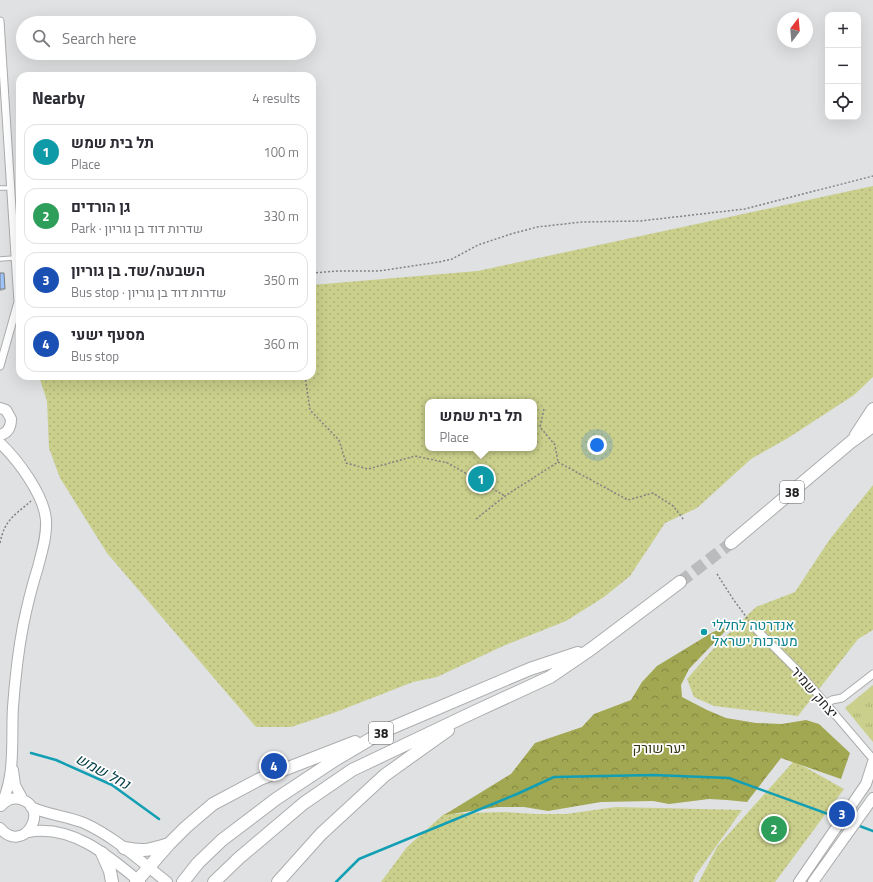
<!DOCTYPE html>
<meta charset="utf-8">
<style>
:root{--surface:#fff;--page:#f7f7f7;--text:#2b2b33;--muted:#7c7c81;--line:#e1e1e2;--accent:#db2777}
body{margin:0;font-family:"Titillium Web",Heebo,sans-serif;background:var(--page);color:var(--text)}
.controls{position:absolute;right:12px;top:12px;display:grid;overflow:hidden;border-radius:8px;box-shadow:0 4px 16px #0002}
.controls button{width:36px;height:36px;display:grid;place-items:center;padding:0;border:0;border-bottom:1px solid var(--line);background:var(--surface);color:var(--text);font:20px sans-serif}
.compass{position:absolute;left:777px;top:12px;width:36px;height:36px;border-radius:50%;background:var(--surface);box-shadow:0 4px 16px #0002;rotate:16deg}
.you{position:absolute;left:597px;top:445px;width:14px;height:14px;margin:-10px;border:3px solid #fff;border-radius:50%;background:#1a73e8;box-shadow:0 0 0 6px #1a73e833}
.badge{display:grid;place-items:center;width:26px;height:26px;border-radius:50%;background:var(--accent);color:#fff;font-size:13px;font-weight:700}
.pin{position:absolute;translate:-50% -50%;border:2px solid #fff;box-shadow:0 1px 4px #0006}
.popup{position:absolute;left:425px;top:399px;width:112px;height:52px;box-sizing:border-box;display:grid;place-content:center;border-radius:8px;background:var(--surface);filter:drop-shadow(0 1px 3px #0005);font-size:13px;white-space:nowrap;color:var(--muted)}
.popup b{font-size:15px;color:var(--text)}
.popup::after{content:'';position:absolute;left:50%;top:100%;margin-left:-8px;border:8px solid transparent;border-top-color:var(--surface)}
.list{margin:0;padding:0;list-style:none}
h2{display:flex;justify-content:space-between;align-items:center;height:52px;margin:0;padding:0 16px;font-size:17px}
h2 small{font-size:13px;font-weight:400;color:var(--muted)}
.list li{display:grid;grid-template-columns:26px 1fr auto;gap:12px;align-items:center;box-sizing:border-box;height:56px;margin:0 8px 8px;padding:0 8px;border:1px solid var(--line);border-radius:12px}
.list b{display:block;font-size:15px;white-space:nowrap}
.list p{margin:0;font-size:13px;white-space:nowrap;color:var(--muted)}
.list em{font-size:13px;font-style:normal;color:var(--muted)}
.icon{flex:none;width:22px;height:22px;fill:none;stroke:currentColor;stroke-width:2;stroke-linecap:round;stroke-linejoin:round}
.map{position:relative;flex:none;width:873px;height:882px;overflow:hidden}
.search{position:absolute;background:var(--surface);box-shadow:0 4px 16px #0002;left:16px;top:16px;width:300px;height:44px;display:flex;align-items:center;gap:10px;box-sizing:border-box;padding:0 14px;border-radius:22px;color:var(--muted);font-size:15px}
.panel{position:absolute;background:var(--surface);box-shadow:0 4px 16px #0002;left:16px;top:72px;width:300px;height:308px;border-radius:12px}
.map>svg:first-child{display:block}
</style>
<div class="map">
<svg width="873" height="882" viewBox="0 0 873 882">
<defs>
<pattern id="grass-dots" width="8" height="8" patternUnits="userSpaceOnUse"><rect width="8" height="8" fill="#cacf8b"/><path d="M2 2h.1M6 6h.1" fill="none" stroke="#adb178" stroke-width="1.8" stroke-linecap="round"/></pattern>
<pattern id="forest-crowns" width="20" height="18" patternUnits="userSpaceOnUse"><rect width="20" height="18" fill="#a2a751"/><path d="M2 6a3 3 0 1 1 6 0M12 15a3 3 0 1 1 6 0" fill="none" stroke="#848843"/></pattern>
<pattern id="park-tufts" width="24" height="20" patternUnits="userSpaceOnUse"><rect width="24" height="20" fill="#cacf8b"/><path d="M3 7l-1-3M5 7V3M7 7l1-3M15 17l-1-3M17 17v-4M19 17l1-3" fill="none" stroke="#adb178"/></pattern>
<filter id="shadow"><feDropShadow dx="-3.5" dy="3.5" stdDeviation="1" flood-color="#0004"/></filter>
</defs>
<rect width="100%" height="100%" fill="#dfe1e2"/>
<path fill="url(#grass-dots)" fill-rule="evenodd" d="M873,186V377L854,395L788,438L751,459L697,508L665,523L630,576L604,597L566,621L503,646L437,677L413,682L336,712L291,727H256L107,553L60,478L49,448L47,401L39,376H312V285L478,271ZM428,402H534V448H428Z
M873,485V630L858,639L798,716L714,706L694,697L687,679L715,647L756,607L795,592L830,539Z
M794,761L844,789L775,882H699L717,847Z
M616,807L742,810L695,876L693,882H381L407,847L444,814L504,812L535,814H566Z"/>
<path fill="url(#forest-crowns)" d="M730,626L689,669L681,685L682,697L707,710L726,718L756,723L782,724L806,720L819,724L850,753L841,779L781,758L747,802L727,800L709,799L669,804L653,801L601,802L548,811L524,807H498L444,815L511,774L535,743L582,727L594,714L631,700L642,682L657,666L713,632Z"/>
<path fill="url(#park-tufts)" d="M873,685V742L845,708Z"/>
<g fill="none" stroke-linecap="round" stroke-linejoin="round">
<path stroke="#129fb4" stroke-width="2.5" d="M31,753L56,760L112,785L159,819
M857,825L873,831
M336,882L359,859L517,794L554,777L653,775L729,778L839,818"/>
</g>
<path fill="#9dc4fa" stroke="#7b7c7e" filter="url(#shadow)" d="M0,273H4L5,289H0Z"/>
<g fill="none" stroke-linecap="round" stroke-linejoin="round">
<path stroke="#b9bbbc" stroke-width="12" stroke-dasharray="12 6" stroke-linecap="butt" d="M680,582L731,543"/>
<g stroke="#abacad" stroke-width="5.5">
<path id="lane" d="M0,188H11
M0,259L15,258"/>
</g>
<g stroke="#abacad" stroke-width="9">
<path id="street" d="M0,21L18,302L0,366
M754,627L797,670L873,759
M826,704L832,700L842,698L873,674"/>
</g>
<g stroke="#abacad" stroke-width="12">
<path id="secondary" d="M0,408L6,410L11,419C11,427 8,433 0,435
M0,443C18,460 44,495 46,520C47,536 42,551 38,567C32,586 27,606 23,626C18,652 15,680 13,707C11,739 16,776 1,805
M13,770L15,785L23,800
M31,807C48,815 67,816 84,823C115,837 140,861 167,882
M0,828C23,856 52,808 20,799C12,797 6,800 1,806
M28,832C72,824 109,856 140,882
M799,882L866,784L873,762
M813,882L873,798"/>
</g>
<g stroke="#abacad" stroke-width="14">
<path id="highway" d="M856,435L873,409
M731,543L852,441L873,426
M124,848C145,852 149,850 169,844
M102,853L110,871L112,882
M136,882L169,844L186,827L213,804L260,779L355,742
M183,882L198,863L222,840L276,799L335,760L384,731L530,669L578,653
M214,882L239,858L304,803L352,770L474,712L550,677L591,649L680,582
M278,882L321,834L385,775L448,730"/>
</g>
<path stroke="#818283" stroke-width="1.5" stroke-dasharray="2 2" stroke-linecap="butt" d="M312,273L338,271H379L439,262L452,259L478,245L511,234L537,227L582,222L640,221L745,209L873,176
M305,376L310,410L339,440L346,463L368,469L415,456L448,463L505,496
M544,409L540,427L555,445L558,462
M476,519L505,496L558,462L628,500L653,493L673,506L684,520
M0,543C5,519 14,516 31,501
M717,574L733,599L750,622"/>
<use href="#lane" stroke="#fff" stroke-width="3.5"/>
<use href="#street" stroke="#fff" stroke-width="7"/>
<use href="#secondary" stroke="#fff" stroke-width="10"/>
<use href="#highway" stroke="#fff" stroke-width="12"/>
</g>
<circle fill="#0f9aa8" stroke="#fff" stroke-width="1.5" cx="704" cy="632" r="4"/>
<g text-anchor="middle" dominant-baseline="central" stroke-width="3.5" stroke-linejoin="round" paint-order="stroke">
<g fill="#fff" stroke="#656566" stroke-width="1">
<rect x="780" y="481" width="24" height="22" rx="3"/>
<rect x="369" y="722" width="24" height="22" rx="3"/>
</g>
<g font-size="13" font-weight="bold" fill="#232324">
<text x="792" y="492">38</text>
<text x="381" y="733">38</text>
</g>
<g font-size="14" fill="#0d838f" stroke="#fff" text-anchor="start">
<text x="712" y="624">אנדרטה לחללי<tspan x="712" dy="16">מערכות ישראל</tspan></text>
</g>
<g font-size="14" fill="#232324" stroke="#fff">
<text transform="translate(815 692) rotate(49)">יצחק שמיר</text>
</g>
<g font-size="14" fill="#373813" stroke="#fff">
<text x="659" y="747">יער שורק</text>
</g>
<g font-size="15" font-style="italic" fill="#033d46" stroke="#fff">
<text transform="translate(103 771) rotate(28)">נחל שמש</text>
</g>
</g>
</svg>
<div class="controls">
<button>+</button>
<button>−</button>
<button><svg class="icon" aria-label="locate" viewBox="0 0 24 24"><circle cx="12" cy="12" r="6"/><path d="M12 2v4M12 18v4M2 12h4M18 12h4"/></svg></button>
</div>
<svg class="compass" viewBox="-18 -18 36 36"><path d="M0-13l5 13h-10z" fill="#e53935"/><path d="M0 13l5-13h-10z" fill="#7c7c81"/></svg>
<div class="you"></div>
<div class="pin badge" style="left:481px;top:479px;background:#0f9aa8">1</div>
<div class="popup"><b>תל בית שמש</b>Place</div>
<div class="pin badge" style="left:774px;top:829px;background:#2e9e5b">2</div>
<div class="pin badge" style="left:842px;top:814px;background:#1a4fb4">3</div>
<div class="pin badge" style="left:274px;top:766px;background:#1a4fb4">4</div>
<div class="search"><svg class="icon" aria-label="search" viewBox="0 0 24 24"><circle cx="10" cy="10" r="6"/><path d="M15 15l6 6"/></svg>Search here</div>
<section class="panel">
<h2>Nearby<small>4 results</small></h2>
<ul class="list">
<li><span class="badge" style="background:#0f9aa8">1</span><div><b>תל בית שמש</b><p>Place</p></div><em>100 m</em></li>
<li><span class="badge" style="background:#2e9e5b">2</span><div><b>גן הורדים</b><p>Park · שדרות דוד בן גוריון</p></div><em>330 m</em></li>
<li><span class="badge" style="background:#1a4fb4">3</span><div><b>השבעה/שד. בן גוריון</b><p>Bus stop · שדרות דוד בן גוריון</p></div><em>350 m</em></li>
<li><span class="badge" style="background:#1a4fb4">4</span><div><b>מסעף ישעי</b><p>Bus stop</p></div><em>360 m</em></li>
</ul>
</section>
</div>
